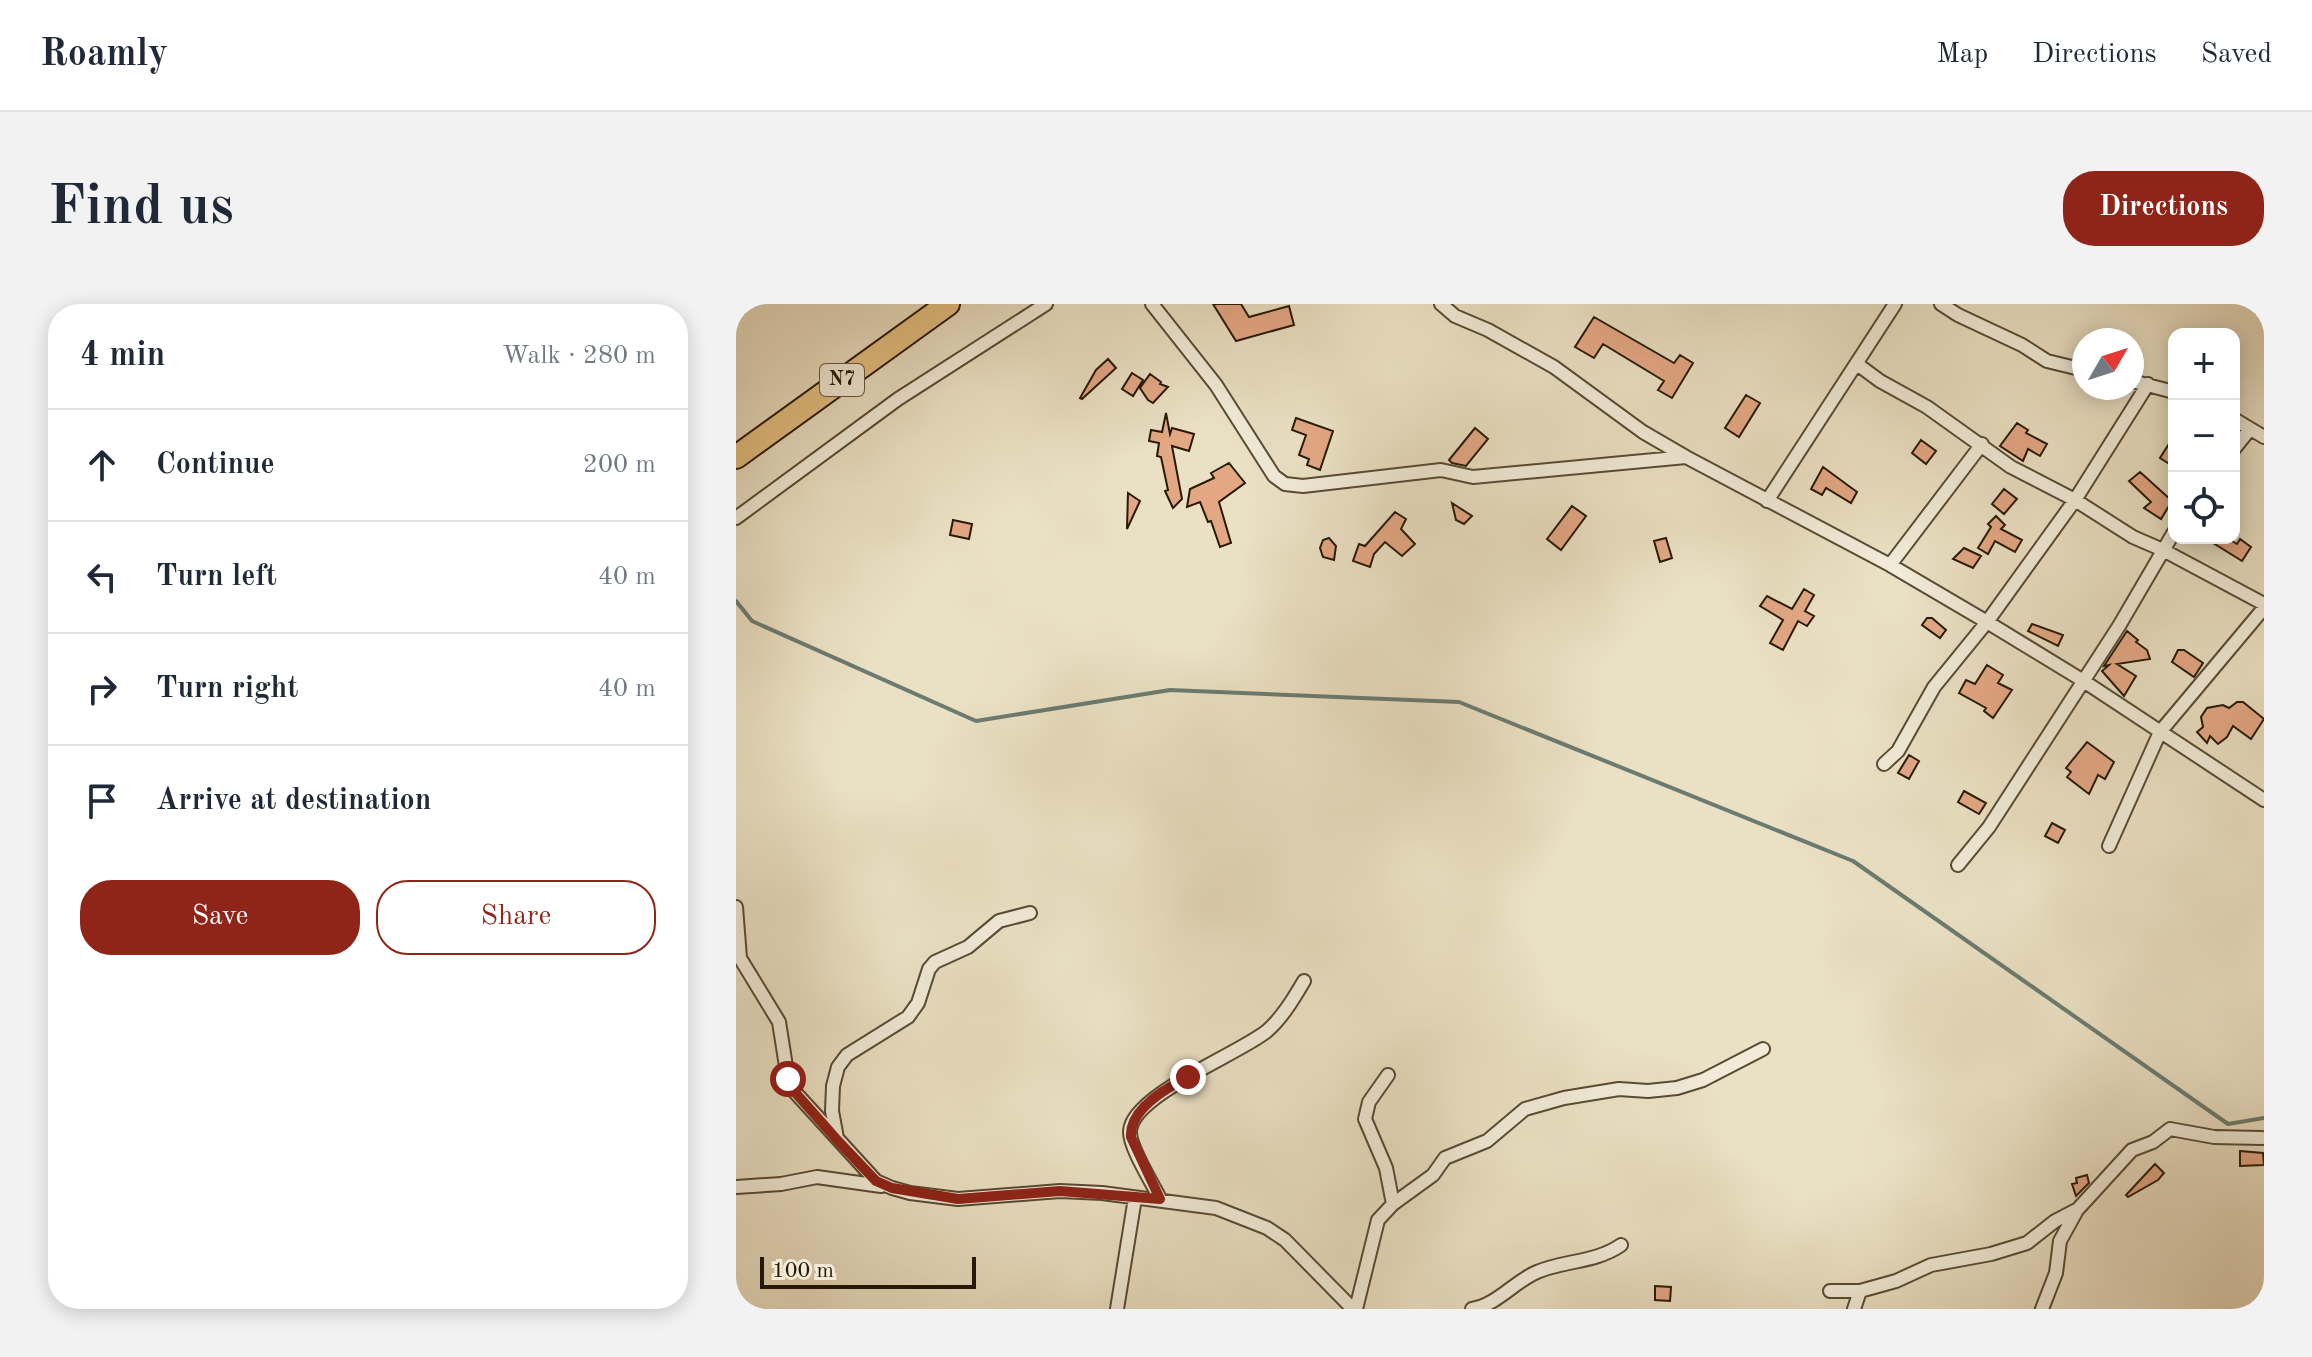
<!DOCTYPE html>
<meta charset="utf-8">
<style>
:root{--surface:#fff;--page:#f2f2f3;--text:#1f2937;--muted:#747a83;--line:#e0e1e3;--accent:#8f2418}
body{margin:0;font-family:"Old Standard TT",serif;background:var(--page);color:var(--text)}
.controls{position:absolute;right:24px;top:24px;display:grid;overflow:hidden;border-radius:16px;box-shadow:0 4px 20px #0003}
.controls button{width:72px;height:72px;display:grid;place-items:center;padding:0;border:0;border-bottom:2px solid var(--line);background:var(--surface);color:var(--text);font:40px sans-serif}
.compass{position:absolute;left:1336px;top:24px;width:72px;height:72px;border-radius:50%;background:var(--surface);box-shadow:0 4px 20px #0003;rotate:51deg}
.scale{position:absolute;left:24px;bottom:20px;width:216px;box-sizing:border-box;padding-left:8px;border:4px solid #271905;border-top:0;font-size:22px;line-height:28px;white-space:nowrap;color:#271905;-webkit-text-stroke:6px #f1ebd8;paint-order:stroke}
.stop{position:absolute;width:24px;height:24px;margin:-18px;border:6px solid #8f2418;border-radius:50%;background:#fff}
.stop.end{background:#8f2418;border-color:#fff;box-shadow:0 2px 8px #0008}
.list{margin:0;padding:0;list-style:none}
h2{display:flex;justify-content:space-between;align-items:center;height:104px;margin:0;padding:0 32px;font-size:34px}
h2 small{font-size:26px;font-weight:400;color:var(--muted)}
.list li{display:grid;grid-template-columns:52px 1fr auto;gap:24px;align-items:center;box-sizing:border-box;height:112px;padding:0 32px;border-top:2px solid var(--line)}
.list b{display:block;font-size:30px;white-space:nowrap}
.list em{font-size:26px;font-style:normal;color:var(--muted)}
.actions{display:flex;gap:16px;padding:24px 32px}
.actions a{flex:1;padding:18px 0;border:2px solid var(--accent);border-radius:32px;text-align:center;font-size:28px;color:var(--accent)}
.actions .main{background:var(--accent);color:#fff}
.icon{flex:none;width:44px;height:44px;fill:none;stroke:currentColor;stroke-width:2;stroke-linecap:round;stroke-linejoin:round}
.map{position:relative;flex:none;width:1528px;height:1005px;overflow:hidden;border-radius:32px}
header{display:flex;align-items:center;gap:48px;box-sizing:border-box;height:112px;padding:0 40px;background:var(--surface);border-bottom:2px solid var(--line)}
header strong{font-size:38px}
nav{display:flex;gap:44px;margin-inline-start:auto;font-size:28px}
.intro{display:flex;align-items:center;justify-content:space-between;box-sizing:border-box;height:192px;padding:0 48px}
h1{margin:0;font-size:56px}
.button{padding:20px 36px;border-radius:32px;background:var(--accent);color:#fff;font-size:28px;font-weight:700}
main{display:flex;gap:48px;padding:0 48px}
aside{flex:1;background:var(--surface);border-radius:32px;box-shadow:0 4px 20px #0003}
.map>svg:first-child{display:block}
</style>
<header>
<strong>Roamly</strong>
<nav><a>Map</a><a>Directions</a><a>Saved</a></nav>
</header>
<div class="intro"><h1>Find us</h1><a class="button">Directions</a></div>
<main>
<aside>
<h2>4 min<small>Walk · 280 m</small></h2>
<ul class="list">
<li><svg class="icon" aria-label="ahead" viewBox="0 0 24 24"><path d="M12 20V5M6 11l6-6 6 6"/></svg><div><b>Continue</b></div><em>200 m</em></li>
<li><svg class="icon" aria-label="left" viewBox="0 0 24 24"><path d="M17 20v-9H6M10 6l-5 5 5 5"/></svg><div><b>Turn left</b></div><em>40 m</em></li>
<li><svg class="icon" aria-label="right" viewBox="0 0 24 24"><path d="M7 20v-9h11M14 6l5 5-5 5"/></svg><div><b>Turn right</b></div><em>40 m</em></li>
<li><svg class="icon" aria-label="arrive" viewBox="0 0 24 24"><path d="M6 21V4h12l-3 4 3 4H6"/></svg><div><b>Arrive at destination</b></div></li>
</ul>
<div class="actions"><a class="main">Save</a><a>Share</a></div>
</aside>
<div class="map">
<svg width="1528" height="1005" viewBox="0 0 1528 1005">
<rect width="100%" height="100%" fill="#eae0c3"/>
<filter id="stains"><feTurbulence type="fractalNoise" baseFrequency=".0025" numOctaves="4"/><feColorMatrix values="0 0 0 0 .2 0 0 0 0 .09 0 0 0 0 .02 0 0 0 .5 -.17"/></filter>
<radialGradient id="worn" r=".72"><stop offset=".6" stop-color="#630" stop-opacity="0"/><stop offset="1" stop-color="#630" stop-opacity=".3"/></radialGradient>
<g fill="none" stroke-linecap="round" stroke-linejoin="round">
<path stroke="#6b7b70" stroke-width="4" d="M0,297L16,317L240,417L434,386L723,398L1117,557L1492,820L1528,814"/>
</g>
<path fill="#e3a784" stroke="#271905" stroke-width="2" d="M477,0H505L513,13L553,2L558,21L500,37Z
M858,13L938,59L944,51L957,59L936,94L922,86L928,77L867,40L858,54L839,43Z
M372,55L380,64L346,95L344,94L360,66Z
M396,69L407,76L397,92L386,85Z
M414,70L425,78L424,80L432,83L417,99L412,96L404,84Z
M1010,91L1024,99L1003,133L989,124Z
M430,109L434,130L436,124L458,130L453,147L436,142L446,195L437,204L429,187L432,186L425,153L421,152L423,139L413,137L415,126L426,128Z
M560,114L597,127L584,166L571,161L573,155L563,151L570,131L556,126Z
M1281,119L1292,126L1290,129L1311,140L1304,152L1292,145L1287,157L1264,142Z
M739,124L752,135L730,162L716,159L713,156Z
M1438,132V163L1424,154Z
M1185,136L1200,147L1190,160L1176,149Z
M493,159L509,179L483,198L495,239L484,243L475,217L472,218L464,198L451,203L454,185L478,174L475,169Z
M1087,163L1121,188L1115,199L1090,184L1086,191L1075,185Z
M1404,168L1436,197L1425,215L1408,204L1415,198L1393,177Z
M1268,185L1281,195L1268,210L1256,200Z
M392,189L404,197L391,225Z
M716,199L736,212L728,220L720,216Z
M836,202L850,212L825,246L811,235Z
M659,208L670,215L665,225L679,240L666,252L649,238L638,250L634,263L617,257L623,240L629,242Z
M1260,212L1269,221L1265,225L1286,236L1279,248L1259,237L1252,250L1242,244L1255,223L1252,220Z
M217,216L236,220L233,235L214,231Z
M593,234L600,242L598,256L587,253L584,244L587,236Z
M930,234L936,254L924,258L918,237Z
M1469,234H1491L1501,240L1504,235L1515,243L1506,257Z
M1228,244L1245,252L1237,264L1217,255Z
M1068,285L1078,291L1069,307L1078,312L1071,322L1062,317L1047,346L1034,339L1047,316L1024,302L1031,292L1056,305Z
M1191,314H1196L1210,326L1204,334L1186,321Z
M1296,320L1327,331L1322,342L1292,327Z
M1391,327L1402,336L1400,338L1411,346L1414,355L1381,360L1400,372L1388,392L1366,367L1373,361L1368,362Z
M1442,346H1448L1467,359L1458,373L1436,358Z
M1251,361L1267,371L1262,379L1276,386L1257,414L1248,407L1250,404L1223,389L1230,376L1239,380Z
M1501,398H1507L1528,415L1515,435L1497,422L1491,433L1482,440L1474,432L1471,439L1461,428L1467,423L1465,413L1471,404L1487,401L1493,404Z
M1351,438L1378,458L1369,475L1362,471L1353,490L1331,473L1335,468L1330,464Z
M1173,451L1183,457L1173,475L1162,469Z
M1228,487L1250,499L1243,510L1222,498Z
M1316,519L1329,526L1322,539L1309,532Z
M1504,847L1527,849L1528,861L1504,862Z
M1419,860L1428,869L1422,876L1392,893L1390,891Z
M1351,871L1353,879L1340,892L1336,880L1341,879L1340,874Z
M919,982L935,983L934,997L919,996Z"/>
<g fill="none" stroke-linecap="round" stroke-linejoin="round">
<g stroke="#584b34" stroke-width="16">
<path id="street" d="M416,0L480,81L538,172L549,180L567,182L705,166L737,173L950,153
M705,0L719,12L752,26L818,63L907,128L950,153L1154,261L1251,318L1346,376L1528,496
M1205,0L1222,11L1286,41L1311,57L1348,66
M1121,60L1144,77L1191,103L1275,163L1339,196L1397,233L1427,246L1528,300
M1396,77L1438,88
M1498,115L1528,133
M1498,145L1514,125
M1031,197L1159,0
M0,214L162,95L310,0
M1154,261L1246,140
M1148,460L1162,447L1198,383L1251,318L1339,196L1412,80
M1373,542L1424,428L1528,304
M1222,561L1253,523L1383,322L1438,228
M0,603L4,654L43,718L52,775L57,786L140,877L156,884L174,889L222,895L324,887L366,889L480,904L531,924L549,936L617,1005
M652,771L633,798L629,815L650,864L657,900
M101,834L96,807L97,782L102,763L111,751L172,713L182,699L193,665L199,658L232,643L263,617L294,609
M0,883L45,880L81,873L145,882
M424,895C417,880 393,843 394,827C396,791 503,750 531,727C546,714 558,694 568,677
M1094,987H1124L1160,977L1195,961L1255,950L1291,939L1319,917L1342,905L1396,846L1417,838L1434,825L1478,833L1526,834
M381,1005L399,894
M620,1005L642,916L657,900L697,871L709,854L751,837L789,805L828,794L883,785L912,787L941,784L967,776L1027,745
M736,1005C761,1001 779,977 801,968C829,956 859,959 885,941
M1118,1005L1124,987
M1306,1005L1320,969L1324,937L1340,908"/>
</g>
<g stroke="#271905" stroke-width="26">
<path id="highway" d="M0,153L212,0"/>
</g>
<use href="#street" stroke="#f1ebd8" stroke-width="12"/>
<use href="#highway" stroke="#e5c082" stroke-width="22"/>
</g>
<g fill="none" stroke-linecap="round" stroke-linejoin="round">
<path stroke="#8f2418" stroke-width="10" d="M52,775L57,786L102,837L140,877L156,884L222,895L324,887L424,895L395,833C393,806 430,784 452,773"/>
</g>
<g text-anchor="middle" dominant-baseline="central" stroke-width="6" stroke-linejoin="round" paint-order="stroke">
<rect fill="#f1ebd8" stroke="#645844" stroke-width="2" x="84" y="60" width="44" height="32" rx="6"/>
<g font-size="20" font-weight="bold" fill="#271905">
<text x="106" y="76">N7</text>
</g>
</g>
<rect width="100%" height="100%" filter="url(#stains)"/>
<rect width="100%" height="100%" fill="url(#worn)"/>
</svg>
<div class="controls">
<button>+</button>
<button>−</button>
<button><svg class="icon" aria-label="locate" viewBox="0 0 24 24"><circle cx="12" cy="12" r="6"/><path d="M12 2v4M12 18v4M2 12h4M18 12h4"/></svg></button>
</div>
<svg class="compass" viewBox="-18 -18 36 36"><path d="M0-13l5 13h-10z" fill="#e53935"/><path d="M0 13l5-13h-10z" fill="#747a83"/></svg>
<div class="scale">100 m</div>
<div class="stop" style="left:52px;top:775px"></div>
<div class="stop end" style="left:452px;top:773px"></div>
</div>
</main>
